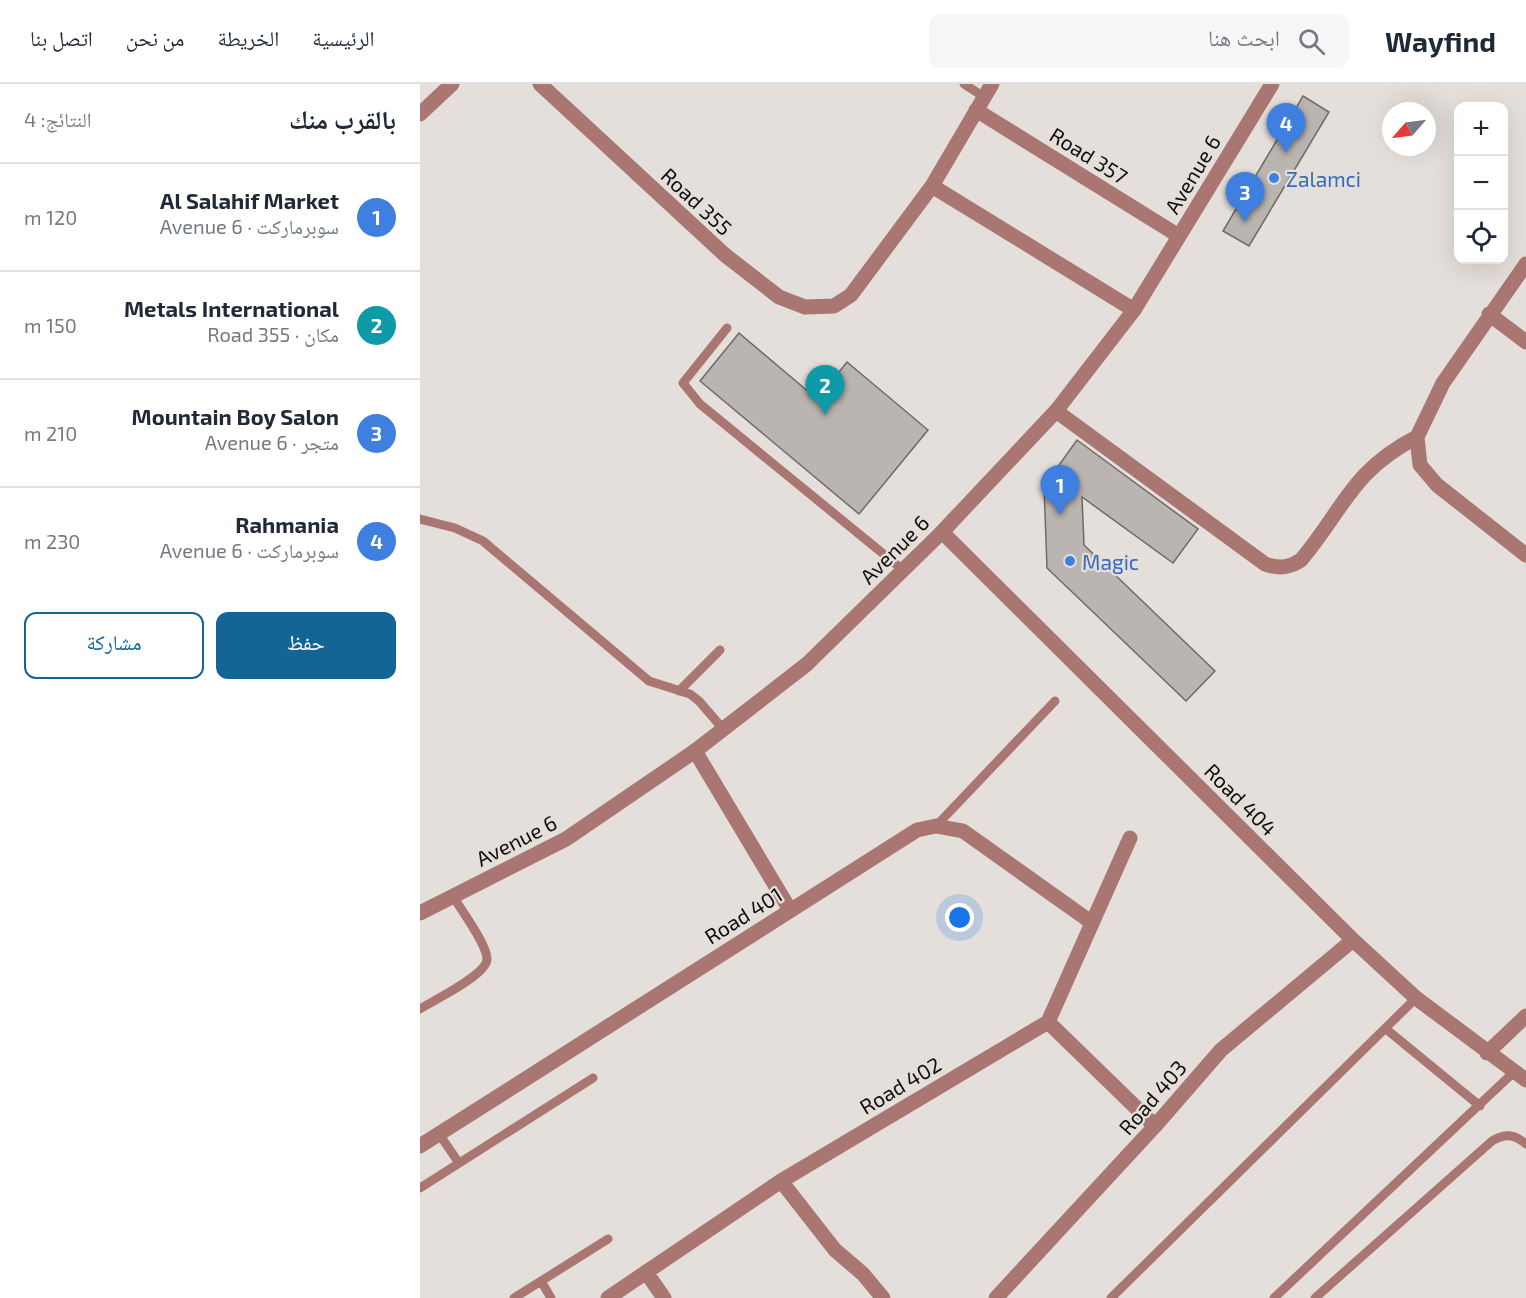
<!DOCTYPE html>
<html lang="ar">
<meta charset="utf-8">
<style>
:root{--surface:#fff;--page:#f6f6f7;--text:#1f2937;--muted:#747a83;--line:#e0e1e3;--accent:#136596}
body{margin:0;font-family:"Exo 2","Noto Naskh Arabic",sans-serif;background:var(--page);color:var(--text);direction:rtl}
.controls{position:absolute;right:18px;top:18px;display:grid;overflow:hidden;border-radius:12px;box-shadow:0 6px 24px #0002}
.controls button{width:54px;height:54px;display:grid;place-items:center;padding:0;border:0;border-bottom:2px solid var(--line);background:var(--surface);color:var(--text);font:30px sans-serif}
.compass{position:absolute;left:962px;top:18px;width:54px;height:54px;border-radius:50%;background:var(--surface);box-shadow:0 6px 24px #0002;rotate:242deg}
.you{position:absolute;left:540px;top:834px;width:21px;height:21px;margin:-15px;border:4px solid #fff;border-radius:50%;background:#1a73e8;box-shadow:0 0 0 9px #1a73e833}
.badge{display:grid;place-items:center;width:39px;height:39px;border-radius:50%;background:var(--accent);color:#fff;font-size:20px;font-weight:700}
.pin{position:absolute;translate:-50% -50px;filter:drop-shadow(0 2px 3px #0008)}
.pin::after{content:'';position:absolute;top:32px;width:21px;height:18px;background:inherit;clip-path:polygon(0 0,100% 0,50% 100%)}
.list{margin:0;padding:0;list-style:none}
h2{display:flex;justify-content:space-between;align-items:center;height:78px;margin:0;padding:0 24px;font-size:26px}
h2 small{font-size:20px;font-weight:400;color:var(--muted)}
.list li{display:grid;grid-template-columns:39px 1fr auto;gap:18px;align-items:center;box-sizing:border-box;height:108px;padding:0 24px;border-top:2px solid var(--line)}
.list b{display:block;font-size:22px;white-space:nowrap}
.list p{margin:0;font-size:20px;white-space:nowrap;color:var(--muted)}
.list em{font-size:20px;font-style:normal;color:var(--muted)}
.actions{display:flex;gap:12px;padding:18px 24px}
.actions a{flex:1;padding:14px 0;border:2px solid var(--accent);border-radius:12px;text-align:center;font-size:21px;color:var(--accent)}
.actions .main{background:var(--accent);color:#fff}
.icon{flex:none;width:33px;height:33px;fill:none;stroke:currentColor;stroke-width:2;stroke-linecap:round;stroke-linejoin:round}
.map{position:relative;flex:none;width:1106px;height:1214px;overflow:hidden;direction:ltr}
header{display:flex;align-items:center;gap:36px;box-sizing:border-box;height:84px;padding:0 30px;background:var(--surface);border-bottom:2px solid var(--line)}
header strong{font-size:28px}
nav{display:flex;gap:33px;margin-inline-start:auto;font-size:21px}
.search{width:420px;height:54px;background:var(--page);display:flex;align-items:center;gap:15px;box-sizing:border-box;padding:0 21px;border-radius:12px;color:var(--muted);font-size:22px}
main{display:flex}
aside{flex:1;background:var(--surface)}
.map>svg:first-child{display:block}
</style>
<header>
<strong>Wayfind</strong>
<div class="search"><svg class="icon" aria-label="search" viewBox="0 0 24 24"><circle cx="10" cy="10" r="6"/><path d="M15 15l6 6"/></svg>ابحث هنا</div>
<nav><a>الرئيسية</a><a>الخريطة</a><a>من نحن</a><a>اتصل بنا</a></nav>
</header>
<main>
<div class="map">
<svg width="1106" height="1214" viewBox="0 0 1106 1214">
<rect width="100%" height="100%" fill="#e5dfdb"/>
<path fill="#bab5b1" stroke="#6f6a66" stroke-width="1.5" d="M883,12L909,28L829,162L803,147Z
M319,249L397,315L427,278L508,346L439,430L280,297Z
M657,356L778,445L753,479L662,413L664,461L795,587L766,617L627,484L624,402Z"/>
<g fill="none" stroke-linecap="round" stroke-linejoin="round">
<path stroke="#aa7671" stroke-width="9" d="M544,0L564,13
M307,244L263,299L280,320L483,486
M0,435L35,444L63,457L229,597L270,610L279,617L304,646
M259,607L300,566
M516,742L635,617
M0,925C14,916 67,891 67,875C67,860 41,826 33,812
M966,945L1060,1022
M19,1050L39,1079
M0,1104L173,994
M121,1197L131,1214
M94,1214L188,1155
M691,1214L996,914
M854,1214L1094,988
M895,1214L1072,1057C1085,1049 1094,1050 1106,1060"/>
<path stroke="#aa7671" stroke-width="15" d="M120,0L305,171L359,213L385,223L414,222L431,211L512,102L572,0
M556,26L759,152
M0,30L32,0
M512,102L714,226
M1106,180L1023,299L997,353L1000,381L1017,401L1106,471
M1069,230L1106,258
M636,327L845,480C858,485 869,484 881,476C924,425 931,387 997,353
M522,448L933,856L996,914L1106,996
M275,667L370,826
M628,938L735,1042
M1067,969L1106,932
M0,1062L497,746L516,742L543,747L671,838
M361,1097L415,1166L443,1190L463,1214
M226,1188L244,1214
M188,1214L361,1097L628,938L710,754
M576,1214L735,1042L801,966L933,856"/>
<path stroke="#aa7671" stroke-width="15" d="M0,829L146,755L275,667L387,580L522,448L636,327L714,226L852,0"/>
</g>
<g fill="#3f7fe0" stroke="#e5dfdb" stroke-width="2">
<circle cx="854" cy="94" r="6"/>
<circle cx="650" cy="477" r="6"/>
</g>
<g text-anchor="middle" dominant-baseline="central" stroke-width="4.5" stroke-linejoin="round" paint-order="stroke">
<g font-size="21" fill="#110f0e" stroke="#e5dfdb">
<text transform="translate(669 71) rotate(32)">Road 357</text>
<text transform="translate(772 90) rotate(-59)">Avenue 6</text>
<text transform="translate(277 117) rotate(43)">Road 355</text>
<text transform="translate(474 465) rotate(-45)">Avenue 6</text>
<text transform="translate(821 715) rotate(45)">Road 404</text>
<text transform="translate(96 756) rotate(-27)">Avenue 6</text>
<text transform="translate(323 831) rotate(-32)">Road 401</text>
<text transform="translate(480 1001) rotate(-31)">Road 402</text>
<text transform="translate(732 1013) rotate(-49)">Road 403</text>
</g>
<g font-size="21" fill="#366cbe" stroke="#e5dfdb" text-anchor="start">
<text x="866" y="94">Zalamci</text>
<text x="662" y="477">Magic</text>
</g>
</g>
</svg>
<div class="controls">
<button>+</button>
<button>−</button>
<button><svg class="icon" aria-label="locate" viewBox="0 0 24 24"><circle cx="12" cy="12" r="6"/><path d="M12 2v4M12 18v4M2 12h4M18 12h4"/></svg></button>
</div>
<svg class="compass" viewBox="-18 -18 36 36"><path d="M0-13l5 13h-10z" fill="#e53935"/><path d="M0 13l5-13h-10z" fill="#747a83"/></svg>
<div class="you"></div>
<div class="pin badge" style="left:640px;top:431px;background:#3f7fe0">1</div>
<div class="pin badge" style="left:405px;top:331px;background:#0f9aa8">2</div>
<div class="pin badge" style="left:825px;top:138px;background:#3f7fe0">3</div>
<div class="pin badge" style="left:866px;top:69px;background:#3f7fe0">4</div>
</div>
<aside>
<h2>بالقرب منك<small>النتائج: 4</small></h2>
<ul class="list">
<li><span class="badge" style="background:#3f7fe0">1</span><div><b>Al Salahif Market</b><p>سوبرماركت · Avenue 6</p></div><em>120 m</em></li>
<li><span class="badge" style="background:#0f9aa8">2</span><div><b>Metals International</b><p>مكان · Road 355</p></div><em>150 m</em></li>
<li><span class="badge" style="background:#3f7fe0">3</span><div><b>Mountain Boy Salon</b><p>متجر · Avenue 6</p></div><em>210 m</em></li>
<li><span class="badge" style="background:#3f7fe0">4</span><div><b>Rahmania</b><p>سوبرماركت · Avenue 6</p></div><em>230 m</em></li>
</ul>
<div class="actions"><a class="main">حفظ</a><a>مشاركة</a></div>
</aside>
</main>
